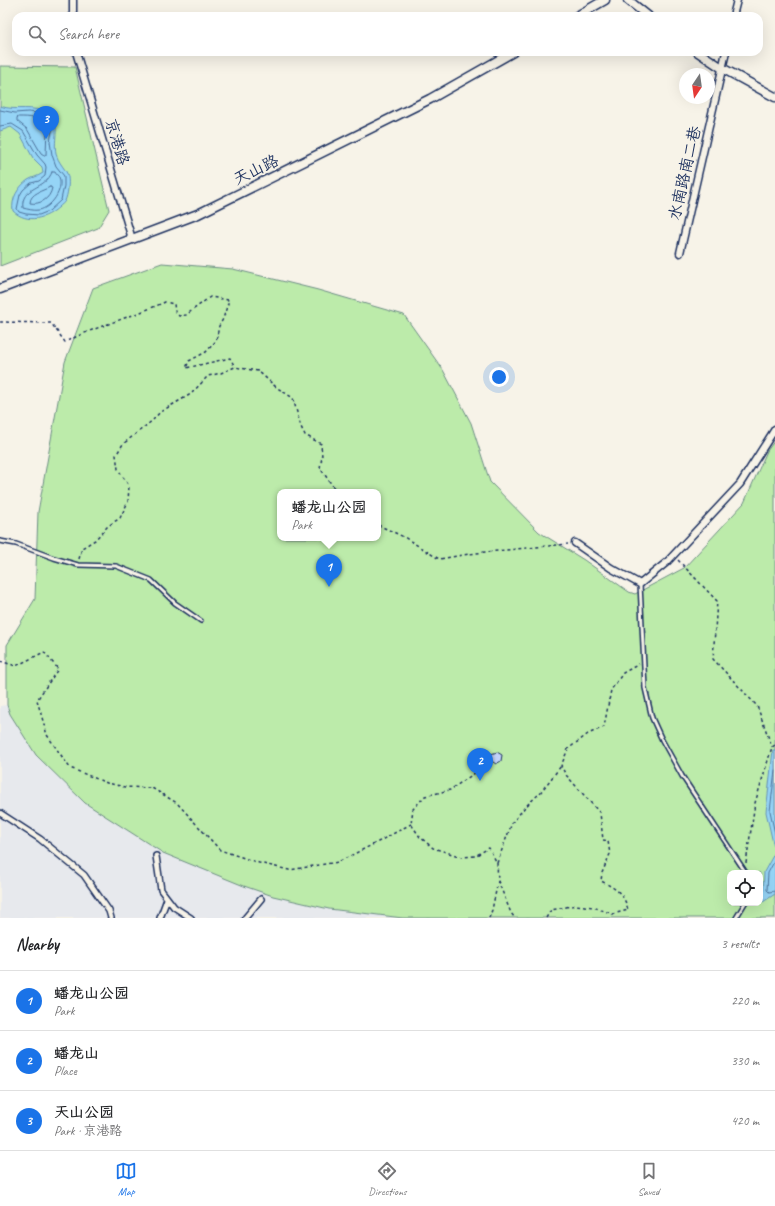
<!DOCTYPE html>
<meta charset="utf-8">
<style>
:root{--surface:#fff;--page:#f6f6f6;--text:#202124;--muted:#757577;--line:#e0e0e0;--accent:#1a73e8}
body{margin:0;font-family:Caveat,"LXGW WenKai TC",sans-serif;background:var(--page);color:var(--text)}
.controls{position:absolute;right:12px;bottom:12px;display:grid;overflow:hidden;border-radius:8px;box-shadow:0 4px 16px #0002}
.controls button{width:36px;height:36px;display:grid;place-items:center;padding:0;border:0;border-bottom:1px solid var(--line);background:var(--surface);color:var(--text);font:20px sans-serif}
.compass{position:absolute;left:679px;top:68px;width:36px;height:36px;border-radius:50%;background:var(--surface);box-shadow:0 4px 16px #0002;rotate:193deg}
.you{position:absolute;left:499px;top:377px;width:14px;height:14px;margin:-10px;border:3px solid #fff;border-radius:50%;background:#1a73e8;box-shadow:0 0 0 6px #1a73e833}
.badge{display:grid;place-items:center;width:26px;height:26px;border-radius:50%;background:var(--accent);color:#fff;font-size:13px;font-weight:700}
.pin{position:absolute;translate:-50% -33px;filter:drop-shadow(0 1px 2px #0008)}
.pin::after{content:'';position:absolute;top:21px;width:14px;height:12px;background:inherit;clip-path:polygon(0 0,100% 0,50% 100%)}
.popup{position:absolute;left:277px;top:489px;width:104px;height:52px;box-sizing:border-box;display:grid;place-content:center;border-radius:8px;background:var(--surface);filter:drop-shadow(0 1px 3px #0005);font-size:13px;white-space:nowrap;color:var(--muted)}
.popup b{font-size:15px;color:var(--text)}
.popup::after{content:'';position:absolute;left:50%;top:100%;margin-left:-8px;border:8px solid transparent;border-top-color:var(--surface)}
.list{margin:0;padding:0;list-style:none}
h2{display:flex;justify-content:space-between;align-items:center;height:52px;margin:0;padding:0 16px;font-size:17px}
h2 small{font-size:13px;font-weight:400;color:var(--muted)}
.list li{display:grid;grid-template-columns:26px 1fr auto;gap:12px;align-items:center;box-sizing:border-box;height:60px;padding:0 16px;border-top:1px solid var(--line)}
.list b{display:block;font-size:15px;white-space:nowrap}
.list p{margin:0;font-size:13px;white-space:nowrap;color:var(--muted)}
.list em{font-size:13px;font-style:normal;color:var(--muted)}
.icon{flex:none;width:22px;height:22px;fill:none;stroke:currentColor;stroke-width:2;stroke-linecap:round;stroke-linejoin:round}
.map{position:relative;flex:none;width:775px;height:918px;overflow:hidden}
.search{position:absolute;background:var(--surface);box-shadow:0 4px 16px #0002;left:12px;right:12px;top:12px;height:44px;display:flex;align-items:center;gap:10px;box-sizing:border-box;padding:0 14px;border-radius:12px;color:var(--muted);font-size:15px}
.sheet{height:232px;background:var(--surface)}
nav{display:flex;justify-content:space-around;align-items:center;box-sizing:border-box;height:56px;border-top:1px solid var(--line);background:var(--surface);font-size:11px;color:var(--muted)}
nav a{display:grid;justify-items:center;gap:2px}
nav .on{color:var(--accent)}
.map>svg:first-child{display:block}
</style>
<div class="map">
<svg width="775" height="918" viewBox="0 0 775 918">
<rect width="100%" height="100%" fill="#f7f3e8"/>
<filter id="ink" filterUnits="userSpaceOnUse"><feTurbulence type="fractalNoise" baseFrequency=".025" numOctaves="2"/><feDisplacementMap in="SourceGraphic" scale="8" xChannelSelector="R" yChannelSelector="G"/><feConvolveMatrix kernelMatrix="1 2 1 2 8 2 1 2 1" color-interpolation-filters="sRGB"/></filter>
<g filter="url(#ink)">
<path fill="#e7e9ed" d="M7,705L10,714L22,731L244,886L273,896L329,909L403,918H0V706Z"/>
<path fill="#bcebaa" stroke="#6c8d84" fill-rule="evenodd" d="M0,66L75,67L109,210L98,228L0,266Z
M162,263L233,269L318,290L404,315L443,370L471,423L490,482L539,532L584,560L629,592L635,594L684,568L744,503L767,451L775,440V918H403L329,909L273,896L244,886L163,853L85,803L36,755L10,714L7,705V645L35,599L38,512L65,362L93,288ZM280,492H378V538H280ZM730,873H760V903H730Z"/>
<path fill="#95d4f6" stroke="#6492b9" d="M0,106C16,112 33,104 48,114C62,123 53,139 56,153C57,162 68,171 68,177C69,184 68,194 65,201C64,203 61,205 59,207C46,219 27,224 13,211C11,199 18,187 28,180C33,177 37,177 43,173L42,167L33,158L20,134L11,127L0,131Z
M773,750H775V894L763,902L764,872L775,852L766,812Z"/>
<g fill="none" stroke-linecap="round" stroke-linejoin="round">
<path stroke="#4c719b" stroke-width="1" d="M0,110L15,113L28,112L38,113L46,117L52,124V131L50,142L52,155L56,166L64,176V186L61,200L49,211L39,215L26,214L19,212L17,209L20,195L23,190L31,183L39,181L45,176L46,167L45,164L37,155L23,131L12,124L0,126
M19,117C30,117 39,117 47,126L46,155H44L41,153L27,129L17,121V118Z
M52,172H55C55,173 59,177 59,177C64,190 51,208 39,210C34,211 27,209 23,208C20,186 46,190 52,172Z
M50,187L52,188C50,199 40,205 30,203C30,193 43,191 50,187Z
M775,770L770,811L775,834
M775,860L768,873L767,890L769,892L775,891"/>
</g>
<path fill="#c3d3fa" stroke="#1b2f5e" d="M497,752L502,755L501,761L496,764L490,760L491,754Z"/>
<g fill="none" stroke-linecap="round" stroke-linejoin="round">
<g stroke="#1b2f5e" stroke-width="6">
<path id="service" d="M0,541L16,544L54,558L78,565L116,566L151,580L175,603L201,621
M640,584L645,688L652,718L662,740L682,776L746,873
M736,918L745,903"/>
</g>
<g stroke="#1b2f5e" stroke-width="8">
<path id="pedestrian" d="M0,813L40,839L84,875L109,911L111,918
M156,856L161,890L174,907L191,918
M160,918L167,899
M245,918L261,899"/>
</g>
<g stroke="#1b2f5e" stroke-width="9">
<path id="minor" d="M73,16V0
M733,16L737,0
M76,52L132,239
M680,253L726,52
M575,543L611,568L640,584L667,562L740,484L775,429"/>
</g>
<g stroke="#1b2f5e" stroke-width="11">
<path id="tertiary" d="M628,0L648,16
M577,16L605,0
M698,52L722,68L775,97
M0,289L198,214L430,99L513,52"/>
</g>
<path stroke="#1b2f5e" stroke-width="1.5" stroke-dasharray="3 3" stroke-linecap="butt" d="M0,322L51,323L65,342C97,326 132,317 165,302L174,304L175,312L179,316L186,315L210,297L229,300L223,319L219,326L216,341L206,352L189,361L186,368L230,358L235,367
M378,525L404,537L439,559L476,553L568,544
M79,559L82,548L95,540L108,526L120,518L128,502L129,486L118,469L116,455L123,444L153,420L160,412L191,394L208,376L221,373L235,367L258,371L276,387L293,398L301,427L305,435L321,444L322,457L320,468L337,492
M678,560L717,601L713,659L757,706L772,747
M0,661L16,666L44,652L58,669L37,700L47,735L70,768L107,783L125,787L152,788L177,803L220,850L259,863L289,870L338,862L376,843L411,824
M485,766L450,790L425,796L413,809L411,824L420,837L433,848L462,857L475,856L489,848L497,863L498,881L511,913L515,918
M497,863L512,823L525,807L540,793L561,766
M746,863L755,803L772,747L775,745
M489,918L492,910L498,881
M546,918L551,910L576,905L593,907L613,914L628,910C624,893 615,888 601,881L602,873L610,854L608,841L603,840L600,813L566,775L561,766L568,749L588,734L604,727L611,690L623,673L639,664"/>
<use href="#service" stroke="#f7f3e8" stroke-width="3"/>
<use href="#pedestrian" stroke="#f7f3e8" stroke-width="5"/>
<use href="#minor" stroke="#f7f3e8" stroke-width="6"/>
<use href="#tertiary" stroke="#f7f3e8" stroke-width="8"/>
</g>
</g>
<g text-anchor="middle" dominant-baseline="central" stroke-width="3.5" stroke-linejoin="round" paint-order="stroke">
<g font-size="16" fill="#1b2f5e" stroke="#f7f3e8">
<text transform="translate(117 142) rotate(73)">京港路</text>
<text transform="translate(256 170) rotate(-26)">天山路</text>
<text transform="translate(685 173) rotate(-77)">水南路南二巷</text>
</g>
</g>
</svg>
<div class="controls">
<button><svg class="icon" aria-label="locate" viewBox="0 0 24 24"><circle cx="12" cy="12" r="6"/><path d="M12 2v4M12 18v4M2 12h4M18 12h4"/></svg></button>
</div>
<svg class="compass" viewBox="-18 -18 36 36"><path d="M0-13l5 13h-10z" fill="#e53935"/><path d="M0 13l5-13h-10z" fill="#757577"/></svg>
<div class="you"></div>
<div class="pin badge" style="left:329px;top:587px">1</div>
<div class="popup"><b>蟠龙山公园</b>Park</div>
<div class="pin badge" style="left:480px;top:781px">2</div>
<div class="pin badge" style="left:46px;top:139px">3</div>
<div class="search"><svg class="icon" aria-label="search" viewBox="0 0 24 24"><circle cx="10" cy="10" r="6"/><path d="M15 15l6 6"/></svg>Search here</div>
</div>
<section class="sheet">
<h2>Nearby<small>3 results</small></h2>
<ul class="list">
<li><span class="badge">1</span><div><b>蟠龙山公园</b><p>Park</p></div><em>220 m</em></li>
<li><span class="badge">2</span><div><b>蟠龙山</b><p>Place</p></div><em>330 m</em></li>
<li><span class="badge">3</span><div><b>天山公园</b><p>Park · 京港路</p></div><em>420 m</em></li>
</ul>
</section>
<nav>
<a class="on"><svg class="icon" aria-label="map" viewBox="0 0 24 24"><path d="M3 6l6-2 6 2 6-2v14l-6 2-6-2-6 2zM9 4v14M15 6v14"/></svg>Map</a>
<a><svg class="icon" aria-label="directions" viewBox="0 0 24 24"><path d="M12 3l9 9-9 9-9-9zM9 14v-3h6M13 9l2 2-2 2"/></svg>Directions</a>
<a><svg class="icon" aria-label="saved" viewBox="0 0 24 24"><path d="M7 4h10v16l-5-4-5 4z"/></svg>Saved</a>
</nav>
